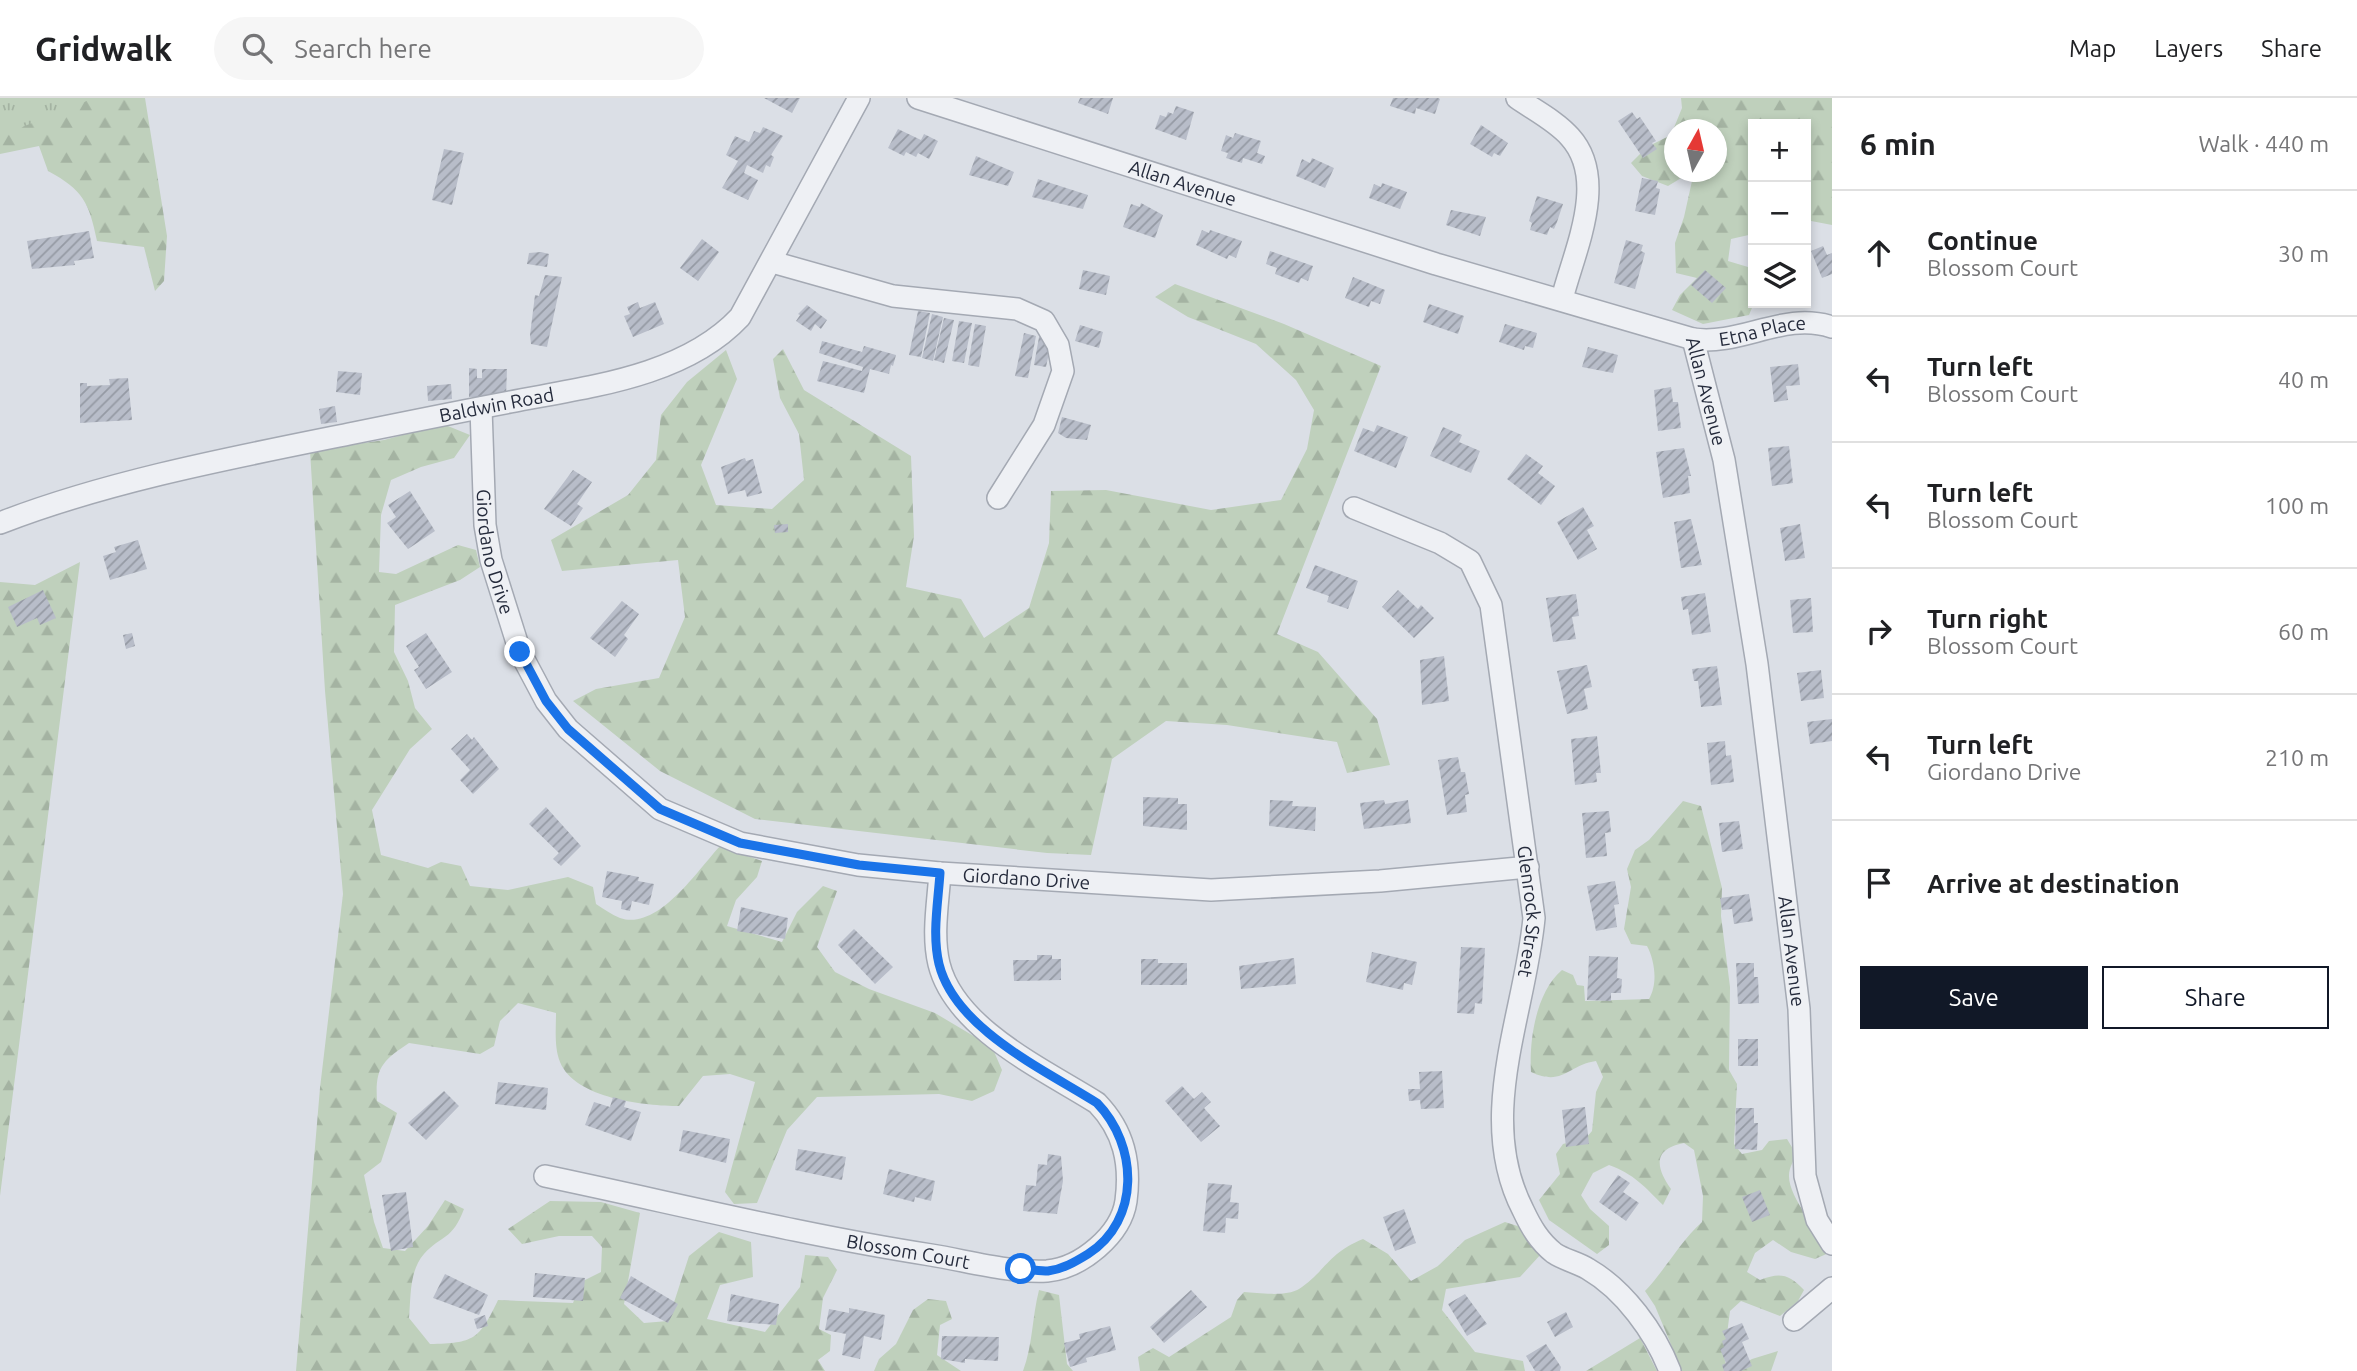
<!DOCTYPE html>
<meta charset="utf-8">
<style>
:root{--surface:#fff;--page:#f6f6f6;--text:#202124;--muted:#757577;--line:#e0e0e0;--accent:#111827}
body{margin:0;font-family:Ubuntu,sans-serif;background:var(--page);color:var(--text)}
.controls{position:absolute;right:21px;top:21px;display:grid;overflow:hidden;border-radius:0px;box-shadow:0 4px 10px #0003}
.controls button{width:63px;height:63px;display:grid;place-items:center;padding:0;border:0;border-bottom:2px solid var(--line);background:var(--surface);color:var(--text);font:35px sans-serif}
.compass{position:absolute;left:1664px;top:21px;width:63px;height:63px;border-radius:50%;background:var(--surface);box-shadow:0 4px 10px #0003;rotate:8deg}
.stop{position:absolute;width:21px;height:21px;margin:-16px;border:5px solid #1a73e8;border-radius:50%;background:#fff}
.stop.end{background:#1a73e8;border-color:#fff;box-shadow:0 2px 7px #0008}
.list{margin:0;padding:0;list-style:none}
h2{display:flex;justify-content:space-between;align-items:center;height:91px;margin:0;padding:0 28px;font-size:30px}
h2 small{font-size:23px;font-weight:400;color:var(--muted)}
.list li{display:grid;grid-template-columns:46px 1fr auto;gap:21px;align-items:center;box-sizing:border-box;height:126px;padding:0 28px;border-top:2px solid var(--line)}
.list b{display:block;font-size:26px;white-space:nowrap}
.list p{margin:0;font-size:23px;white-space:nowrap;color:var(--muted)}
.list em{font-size:23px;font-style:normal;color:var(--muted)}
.actions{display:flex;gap:14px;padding:21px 28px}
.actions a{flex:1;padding:16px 0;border:2px solid var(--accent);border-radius:0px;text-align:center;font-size:24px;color:var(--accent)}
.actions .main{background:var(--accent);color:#fff}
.icon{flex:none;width:38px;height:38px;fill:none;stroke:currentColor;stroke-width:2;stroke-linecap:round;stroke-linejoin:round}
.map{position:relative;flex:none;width:1832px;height:1273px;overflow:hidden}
header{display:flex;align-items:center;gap:42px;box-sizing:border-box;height:98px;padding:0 35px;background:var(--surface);border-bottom:2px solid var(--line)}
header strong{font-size:33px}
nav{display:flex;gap:38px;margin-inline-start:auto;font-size:24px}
.search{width:490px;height:63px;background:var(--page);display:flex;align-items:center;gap:18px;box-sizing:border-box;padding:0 24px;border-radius:38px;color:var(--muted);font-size:26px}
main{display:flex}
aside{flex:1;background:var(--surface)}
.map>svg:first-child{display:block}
</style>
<header>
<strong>Gridwalk</strong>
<div class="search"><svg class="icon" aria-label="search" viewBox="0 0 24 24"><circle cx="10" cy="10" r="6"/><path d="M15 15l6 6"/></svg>Search here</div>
<nav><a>Map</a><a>Layers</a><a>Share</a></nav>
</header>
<main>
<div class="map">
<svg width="1832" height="1273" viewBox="0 0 1832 1273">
<defs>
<pattern id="forest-firs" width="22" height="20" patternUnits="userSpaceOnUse" patternTransform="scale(1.75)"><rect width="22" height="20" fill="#bfd0bc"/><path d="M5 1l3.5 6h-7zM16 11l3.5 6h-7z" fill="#a4b3a2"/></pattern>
<pattern id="park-tufts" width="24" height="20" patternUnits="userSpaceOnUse" patternTransform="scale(1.75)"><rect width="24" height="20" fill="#bfd0bc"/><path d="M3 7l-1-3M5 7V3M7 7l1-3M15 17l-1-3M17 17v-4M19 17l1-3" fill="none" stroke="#a4b3a2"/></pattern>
<pattern id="building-hatch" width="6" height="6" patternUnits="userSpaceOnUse" patternTransform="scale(1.75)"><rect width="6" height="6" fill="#b8bdc9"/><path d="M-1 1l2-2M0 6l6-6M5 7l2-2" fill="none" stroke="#959aa4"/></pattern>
</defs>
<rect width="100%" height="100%" fill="#dbdfe6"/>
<path fill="url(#forest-firs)" d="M0,0H145L167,138L164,183L155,193L144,149L97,143C89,104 83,92 48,73L39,48L0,56Z
M1681,0H1832V127L1806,122V26H1753V136L1731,141L1728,163L1748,169L1754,205L1749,217L1703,226L1672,212L1680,197L1697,180L1676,175L1675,145L1684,119L1694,74H1716V32H1674V74H1691L1668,88L1642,78L1631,65L1647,49L1671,37L1682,10Z
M1175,186L1284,226L1381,268L1277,536L1318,554L1377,621L1390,667L1347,675L1337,644L1227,627L1166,623L1112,661L1091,757L1047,755L755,721L660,673L573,603L596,591L659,580L685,519L678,462L562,473L551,442L628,397L656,362L661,317L687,284L726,252L737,281L701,367L716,407L772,411L804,382L799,336L780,300L773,261L783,251L804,292L911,358L914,438L906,489L961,501L984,540L1029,510L1049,445L1051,393L1106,392L1211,412L1281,402L1307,351L1314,312L1296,282L1256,246L1188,219L1155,199Z
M443,326L470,337L454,360L421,369L391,382L381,417L379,474L396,476L458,447L476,452L480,469L460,482L395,507L394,554L408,583L415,610L432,631L410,651L372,712L381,757L428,770L441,764L461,768L470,788L508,792L568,779L593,789L596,806C604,811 612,817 620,820C658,833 697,773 720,748L762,763L757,779L736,802L727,828L782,844L797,814L823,788L837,793L817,849L835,874L869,891L935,915L992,949L1002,972L994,993L972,1003L939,996L817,999L787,1032L757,1105L734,1106L725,1094L755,984L730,976L703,978L679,1008C646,1008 575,1001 560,964C554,949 556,931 556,915L518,905L500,923L494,948L480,956L409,945C382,963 375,970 377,1003L397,1015L381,1064L364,1077L374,1124L383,1150L405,1153L428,1128L445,1102L464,1111C452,1143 442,1136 424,1156C409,1173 411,1199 409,1220L430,1246C474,1245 479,1242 498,1202L573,1205L581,1184L601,1174L602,1149L592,1138H559L522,1146L508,1131L550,1103L601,1104L640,1115L624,1206L644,1225L668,1223L689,1158L719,1134L751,1144L753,1179L720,1187L707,1221L765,1234L800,1189L805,1157L828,1159L837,1172L823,1200L819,1231L831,1237L830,1253L818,1262L825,1273H296L320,990L343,796L325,593L310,353L384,342Z
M80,464L0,1098V484L35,487Z
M1683,703L1701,708L1722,790L1721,818L1730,889L1729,972L1737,986L1734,1046L1742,1056L1762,1052L1769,1043L1787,1041L1796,1056C1794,1062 1789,1070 1789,1077C1788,1100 1820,1134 1831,1154L1815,1161L1791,1154L1773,1142L1755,1155L1747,1174L1760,1182C1780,1174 1789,1176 1804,1192L1798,1203L1780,1218L1741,1203L1730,1213L1724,1259L1728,1273H1682L1655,1208L1645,1193C1666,1171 1679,1145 1702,1124L1703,1098L1694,1052L1684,1045C1652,1051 1656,1070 1671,1091L1663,1107C1645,1089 1634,1076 1609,1067L1593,1075L1581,1097L1590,1111L1609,1128V1147L1597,1156L1549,1122L1539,1102L1560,1076L1556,1056L1563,1046L1586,1040L1592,1033L1596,994L1603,979L1596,963C1568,967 1563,989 1531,974C1529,942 1536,894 1562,872L1573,877L1577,887L1584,888L1585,903L1649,901C1658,886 1655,863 1647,848L1631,846L1624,831L1631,789L1627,771L1635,752L1649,742Z
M1505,1124L1527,1131L1542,1155L1520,1179L1446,1191L1442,1212L1475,1254L1523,1263L1525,1273H1140L1138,1259L1153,1250L1169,1259L1231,1219L1237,1202L1244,1194C1259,1195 1286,1199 1299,1191C1325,1174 1328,1155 1363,1141L1388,1156L1411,1183L1438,1168L1465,1142Z
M1039,1192L1059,1197L1067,1266L1073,1273H1023C1033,1246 1032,1219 1039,1192Z
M928,1201L946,1203L952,1221L940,1227L937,1257L961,1273H874L879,1261L896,1246L913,1212Z
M1640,1240L1657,1273H1586Z
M1778,1253L1771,1273H1731L1752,1261Z"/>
<path fill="url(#park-tufts)" d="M0,0H94L0,38Z"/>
<path fill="url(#building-hatch)" d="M764,0H800L792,15Z
M1080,0H1113L1108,16L1078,5Z
M1393,0H1438L1440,1L1435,16L1416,10L1415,16L1390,8Z
M1176,8L1194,14L1186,42L1155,31L1160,17L1166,19L1168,14L1173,16Z
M1632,14L1637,21L1640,19L1656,43L1652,45L1657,51L1643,60L1618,23Z
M1481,27L1508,45L1500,58L1494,55L1492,59L1470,46Z
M763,29L783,38L771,57L774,59L770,69L766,67L763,75L747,67L744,75L758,82L748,102L722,90L738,63L726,57L735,38L749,44L754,33L760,35Z
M898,31L921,42L924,36L938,43L929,61L918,55L916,59L906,54L904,58L888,50Z
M1235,35L1261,43L1257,55L1265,58L1262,66L1243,60L1242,65L1226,60L1228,55L1221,53L1226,37L1233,40Z
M444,51L464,55L452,107L432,102Z
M976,58L1014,74L1008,88L969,77Z
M1312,60L1334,70L1325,90L1296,78L1302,61L1310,65Z
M1642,80L1658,83L1656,90L1660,91L1655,117L1635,113Z
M1038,81L1088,97L1083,111L1032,99Z
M1382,85L1407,94L1400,111L1369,100L1374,86L1381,89Z
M1537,98L1563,106L1557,124L1554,131L1550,129L1547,137L1530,132L1532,125L1529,123Z
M1141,105L1163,117L1155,140L1123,129L1131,106L1140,109Z
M1451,112L1486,119L1480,138L1446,127Z
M1202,132L1209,135L1210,132L1242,143L1236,160L1229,157L1227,161L1196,147Z
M89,133L94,160L74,163L75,167L32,171L27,143Z
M702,141L719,154L698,183L680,170Z
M1626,142L1643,147L1641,153L1645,155L1635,191L1614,185Z
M1823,148L1827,157L1832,155V176L1822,180L1811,153Z
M1270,153L1313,168L1308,183L1301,180L1299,185L1275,176L1277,170L1266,166Z
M541,154L549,156L547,169L527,166L529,155Z
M1083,172L1110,178L1106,197L1079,191Z
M1705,172L1726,190L1712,205L1691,187Z
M545,177L562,179L547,249L531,246L530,237L535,197L539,198Z
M1353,179L1385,192L1380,206L1371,203L1369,209L1345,200Z
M638,204L640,210L655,204L664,226L633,239L624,218L630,216L627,209Z
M1429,206L1464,218L1458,236L1423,224Z
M807,207L827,222L821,231L815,226L811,233L796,223L800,217L798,216Z
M918,213L930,215L921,259L909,257Z
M932,216L943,219L933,263L922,260Z
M944,220L954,222L944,265L934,262Z
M959,223L972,225L964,265L952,263Z
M975,226L986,228L979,269L968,267Z
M1505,226L1537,235L1533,250L1525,248L1524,252L1499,244Z
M1080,227L1103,234L1099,250L1075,243Z
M1024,235L1036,238L1028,280L1015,278Z
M1039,239L1052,241L1046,269L1034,267Z
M822,243L862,254L864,248L896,257L893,268L891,267L889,276L870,271L864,295L817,283L823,263L862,273L863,269L819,255Z
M1588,249L1618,257L1613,275L1582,269Z
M1798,266L1800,287L1786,288L1788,302L1774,304L1770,269Z
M469,270L477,271V280H482V271H507L506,299H469Z
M338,273L362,275L360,297L336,294Z
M128,280L132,322L80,325V285H87V288L110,287L109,281Z
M451,286L452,301L428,303L427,288Z
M1671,289L1673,304H1678L1681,330L1658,333L1654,292Z
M335,308L337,324L321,326L319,311Z
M1062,319L1091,327L1087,342L1066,340L1058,335Z
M1377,327L1408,339L1396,370L1354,353L1363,330L1374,334Z
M1443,329L1462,337L1459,344L1480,353L1471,375L1430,358Z
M1789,348L1793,385L1772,388L1768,350Z
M1684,350L1691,378H1688L1690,395L1663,400L1656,354Z
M1526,356L1543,368L1538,375L1555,388L1541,407L1507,381Z
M745,360L746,363L753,361L762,395L747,399L745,392L728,396L721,369Z
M573,372L592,384L577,406L583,410L571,428L544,411Z
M410,393L435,433L408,451L387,425L396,419L388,407Z
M1583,409L1594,428L1587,432L1597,451L1578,462L1557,424Z
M1691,421L1702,467L1681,470L1674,424Z
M788,426V434L775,435L774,427Z
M1800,426L1805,460L1785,463L1780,430Z
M138,442L147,471L110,482L103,458L116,454L114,449Z
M1315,467L1358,483L1348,511L1327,504L1329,498L1306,490Z
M43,492L56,520L40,527L37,520L17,529L8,509Z
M1398,492L1418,511L1421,507L1434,520L1414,540L1382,509Z
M1705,495L1711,534L1692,537L1688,511L1683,512L1681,499Z
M1576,496L1579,518L1572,519L1576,541L1553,544L1546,500Z
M1811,500L1813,534L1793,535L1790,502Z
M622,503L639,516L624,537L628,541L615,559L590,540Z
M132,535L135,548L126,551L123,537Z
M426,535L452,574L426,591L414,572L419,569L406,548Z
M1444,558L1449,603L1422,607L1420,562Z
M1587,567L1592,589L1584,591L1588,611L1567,616L1557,573Z
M1717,568L1722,607L1701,609L1698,583H1694L1692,571Z
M1821,572L1824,600L1801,603L1797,575Z
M1832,621V643L1810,646L1807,624Z
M467,636L472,642L474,639L499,671L473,696L460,682L470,672L451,651Z
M1597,638L1601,675H1596L1597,684L1575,687L1571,641Z
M1725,643L1726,658L1731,657L1734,684L1711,687L1707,645Z
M1458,659L1461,674H1465L1469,696L1465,697L1467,714L1447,717L1438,662Z
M1143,699L1178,700V706H1187V732L1143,728Z
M1270,702L1293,703L1292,708L1316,709L1315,733L1269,728Z
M1384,702L1385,706L1408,702L1411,725L1364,731L1360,705Z
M546,709L581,748L561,768L553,761L559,755L529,726Z
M1609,713L1611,734L1605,735L1607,758L1586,760L1582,715Z
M1739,723L1743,751L1722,754L1719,725Z
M607,773L639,779L638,783L654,786L649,807L632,803L630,813L621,811L622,803L602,799Z
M1615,783L1619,806L1614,807L1617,829L1596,833L1587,788Z
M1749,796L1753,823L1734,826L1732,811L1722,812L1720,800Z
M741,809L788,820L785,841L737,833Z
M854,831L893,869L875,886L838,847Z
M1461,849L1485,850L1482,906L1475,905L1474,916L1457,915Z
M1372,854L1417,864L1412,887L1404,885L1403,892L1366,884Z
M1037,857H1052V861H1061V882L1014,883L1013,862H1037Z
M1589,858L1618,859L1617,880L1622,881L1621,895H1611V903L1587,902Z
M1294,860L1296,886L1241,891L1239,868Z
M1141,861H1158V865H1187V887H1141Z
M1736,865H1754V879H1758L1759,905L1738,906Z
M1738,941H1758V968H1738Z
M1442,973L1444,1010L1421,1011L1420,1002L1409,1003L1408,991H1420L1419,974Z
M498,984L548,990L546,1012L495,1006Z
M1182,988L1194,1001L1202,994L1211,1004L1204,1010L1220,1028L1201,1044L1165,1003Z
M444,993L459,1008L426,1042L408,1025Z
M613,999L626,1003L624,1009L641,1014L631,1043L585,1027L594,1004L610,1009Z
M1585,1009L1589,1046L1566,1049L1562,1012Z
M1736,1010H1754V1025H1758L1757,1052L1735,1051Z
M683,1032L730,1041L726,1065L679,1053Z
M798,1051L846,1059L842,1082L795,1072Z
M1048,1056L1061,1058L1063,1083L1057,1116L1023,1113L1026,1087L1036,1088L1038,1066L1047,1067Z
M889,1071L935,1083L931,1103L915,1099L914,1104L883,1096Z
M1618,1077L1630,1085L1623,1094L1639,1105L1626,1123L1599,1104Z
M1208,1085L1232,1087L1230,1104L1239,1105L1238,1121L1226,1120L1225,1135L1203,1133Z
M1760,1092L1770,1117L1752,1124L1742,1099Z
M406,1094L413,1149L391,1153L382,1097Z
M1404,1111L1416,1145L1395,1153L1383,1119Z
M535,1175L585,1180L583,1203L533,1199Z
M445,1176L488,1197L479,1217L433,1200Z
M631,1178L678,1206L668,1225L620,1200Z
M1191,1192L1207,1209L1164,1245L1150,1229Z
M731,1196L779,1206L776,1227L727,1223Z
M1465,1196L1487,1226L1467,1238L1448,1206Z
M849,1210L885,1217L881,1242L864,1238L860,1261L842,1257L846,1236L825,1232L829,1211L849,1215Z
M1566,1214L1573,1229L1555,1239L1547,1224Z
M485,1217L488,1228L477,1231L474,1221Z
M1742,1225L1749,1241L1742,1244L1752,1268L1741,1273H1724L1722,1267L1726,1265L1720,1251L1724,1249L1722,1243L1726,1241L1722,1233Z
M1110,1228L1116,1252L1086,1260L1087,1264L1070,1269L1064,1245L1080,1241L1079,1236Z
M942,1238L999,1239L998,1263L965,1261V1265L941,1261Z
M1546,1246L1561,1269L1560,1273H1535L1526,1258Z"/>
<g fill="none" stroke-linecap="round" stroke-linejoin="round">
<g stroke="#a4a9b3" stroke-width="24">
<g id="minor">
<path id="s1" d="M918,0L1436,166L1693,241C1741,248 1784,213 1832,229"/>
<path d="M1517,0C1534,12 1556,23 1570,39C1609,82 1574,153 1562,201"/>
<path d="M772,164L893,198L1017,211L1044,223L1058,247L1063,273L1044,327L998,400"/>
<path id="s2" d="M1693,241L1724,362L1757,566L1799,911L1805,1078L1817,1122L1832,1146"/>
<path id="s3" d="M481,310L485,427L491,462L520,554L546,603L568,631L660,711L740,745L858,767L940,775L1211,792L1380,783L1528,769"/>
<path id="s4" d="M1354,410L1440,445L1470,463L1491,507L1534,820C1525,917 1475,1019 1523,1112C1531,1129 1539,1143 1554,1155C1564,1162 1577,1164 1588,1171C1624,1192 1655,1234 1670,1273"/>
<path id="s5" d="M0,425C108,383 235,359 349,336C403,325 457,314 510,304C587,289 684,279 740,219L859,0"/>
<path id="s6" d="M545,1078C674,1105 802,1137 931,1157C968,1163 1010,1175 1047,1173C1081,1170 1121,1137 1126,1103C1131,1065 1124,1033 1097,1005C1045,972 955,931 939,866C932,837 938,805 940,775"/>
<path d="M1794,1222L1832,1190"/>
</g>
</g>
<use href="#minor" stroke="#eef0f4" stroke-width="21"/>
</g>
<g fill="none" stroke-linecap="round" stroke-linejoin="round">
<path stroke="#1a73e8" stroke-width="9" d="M520,554L546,603L568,631L660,711L740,745L859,767L940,775C938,805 932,837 939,866C955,931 1045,972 1097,1005C1138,1047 1141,1122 1088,1156C1075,1164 1063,1171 1048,1173C1039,1173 1029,1171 1021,1171"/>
</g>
<g text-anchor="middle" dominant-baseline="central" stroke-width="5" stroke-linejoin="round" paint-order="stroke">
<g font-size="19" fill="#252b3c" stroke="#eaeef4">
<text stroke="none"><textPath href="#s1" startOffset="278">Allan Avenue</textPath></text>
<text stroke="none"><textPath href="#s1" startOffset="882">Etna Place</textPath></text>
<text stroke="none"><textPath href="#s2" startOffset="54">Allan Avenue</textPath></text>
<text stroke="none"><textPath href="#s5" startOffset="511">Baldwin Road</textPath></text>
<text stroke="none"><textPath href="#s3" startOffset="145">Giordano Drive</textPath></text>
<text stroke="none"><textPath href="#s3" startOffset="838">Giordano Drive</textPath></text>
<text stroke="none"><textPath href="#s4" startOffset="486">Glenrock Street</textPath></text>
<text stroke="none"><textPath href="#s2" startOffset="621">Allan Avenue</textPath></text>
<text stroke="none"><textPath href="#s6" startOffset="371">Blossom Court</textPath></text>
</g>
</g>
</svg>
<div class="controls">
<button>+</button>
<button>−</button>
<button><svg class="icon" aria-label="layers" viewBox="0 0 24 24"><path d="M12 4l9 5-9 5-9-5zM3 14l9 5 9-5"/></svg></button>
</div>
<svg class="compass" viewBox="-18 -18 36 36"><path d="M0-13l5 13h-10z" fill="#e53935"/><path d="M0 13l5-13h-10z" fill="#757577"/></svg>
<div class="stop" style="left:1021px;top:1171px"></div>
<div class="stop end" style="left:520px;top:554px"></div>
</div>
<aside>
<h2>6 min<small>Walk · 440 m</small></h2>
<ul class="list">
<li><svg class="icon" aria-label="ahead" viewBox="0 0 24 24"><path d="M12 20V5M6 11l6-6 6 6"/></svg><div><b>Continue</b><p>Blossom Court</p></div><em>30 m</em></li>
<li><svg class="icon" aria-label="left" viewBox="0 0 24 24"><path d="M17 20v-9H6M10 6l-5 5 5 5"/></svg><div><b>Turn left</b><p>Blossom Court</p></div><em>40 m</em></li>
<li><svg class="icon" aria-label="left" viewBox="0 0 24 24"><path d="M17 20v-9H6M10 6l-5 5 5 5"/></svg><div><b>Turn left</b><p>Blossom Court</p></div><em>100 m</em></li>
<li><svg class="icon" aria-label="right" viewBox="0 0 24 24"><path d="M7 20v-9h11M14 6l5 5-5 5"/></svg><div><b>Turn right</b><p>Blossom Court</p></div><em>60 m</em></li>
<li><svg class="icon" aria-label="left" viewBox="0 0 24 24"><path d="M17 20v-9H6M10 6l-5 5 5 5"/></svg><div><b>Turn left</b><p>Giordano Drive</p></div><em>210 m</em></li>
<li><svg class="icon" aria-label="arrive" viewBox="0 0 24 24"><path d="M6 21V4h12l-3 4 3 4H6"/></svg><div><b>Arrive at destination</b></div></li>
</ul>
<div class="actions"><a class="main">Save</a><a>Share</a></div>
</aside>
</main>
